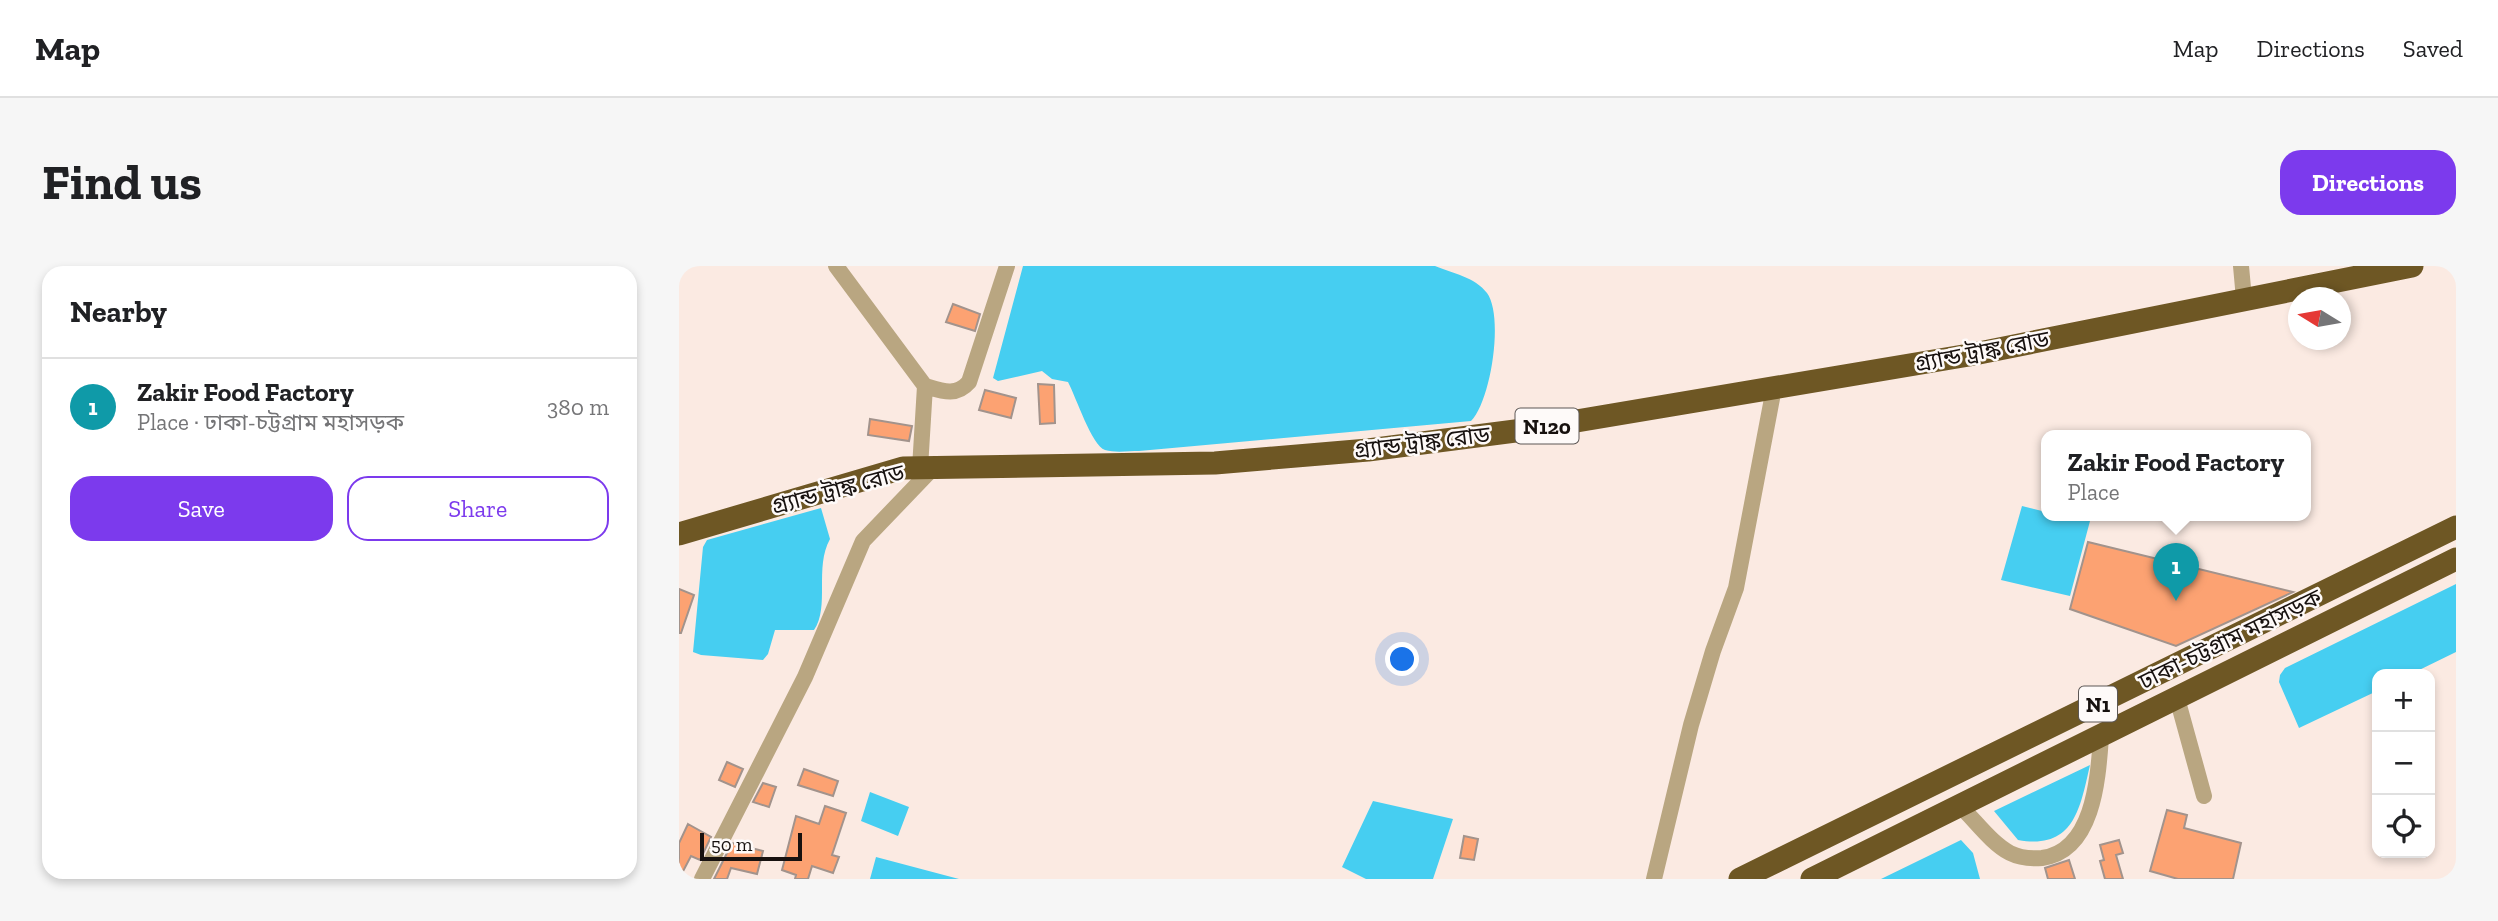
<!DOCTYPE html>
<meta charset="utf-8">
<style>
:root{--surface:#fff;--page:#f6f6f6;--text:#202124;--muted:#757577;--line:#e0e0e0;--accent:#7c3aed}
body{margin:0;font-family:"Zilla Slab","Noto Sans Bengali",serif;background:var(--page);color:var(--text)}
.controls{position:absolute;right:21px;bottom:21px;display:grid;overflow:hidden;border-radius:14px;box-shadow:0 4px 10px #0003}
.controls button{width:63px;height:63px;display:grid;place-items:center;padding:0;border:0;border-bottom:2px solid var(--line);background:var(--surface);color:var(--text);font:35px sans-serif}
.compass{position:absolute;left:1609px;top:21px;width:63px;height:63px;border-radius:50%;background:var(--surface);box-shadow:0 4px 10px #0003;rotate:281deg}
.scale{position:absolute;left:21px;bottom:18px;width:102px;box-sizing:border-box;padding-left:7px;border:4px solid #17110f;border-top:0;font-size:19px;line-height:24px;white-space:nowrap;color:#17110f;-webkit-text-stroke:5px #fefaf9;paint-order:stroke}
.you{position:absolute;left:724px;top:394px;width:24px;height:24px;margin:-18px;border:5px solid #fff;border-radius:50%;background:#1a73e8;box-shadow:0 0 0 10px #1a73e833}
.badge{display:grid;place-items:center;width:46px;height:46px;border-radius:50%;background:var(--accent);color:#fff;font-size:23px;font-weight:700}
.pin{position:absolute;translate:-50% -58px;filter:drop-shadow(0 2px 4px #0008)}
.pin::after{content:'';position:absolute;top:37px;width:24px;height:21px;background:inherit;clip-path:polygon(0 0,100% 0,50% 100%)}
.popup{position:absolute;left:1362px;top:164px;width:270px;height:91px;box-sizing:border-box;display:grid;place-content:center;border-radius:14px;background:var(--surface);filter:drop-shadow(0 2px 5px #0005);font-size:23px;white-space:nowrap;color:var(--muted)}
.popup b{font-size:26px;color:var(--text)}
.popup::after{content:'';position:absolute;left:50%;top:100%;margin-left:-14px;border:14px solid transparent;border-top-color:var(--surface)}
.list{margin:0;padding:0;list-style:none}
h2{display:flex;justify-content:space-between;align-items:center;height:91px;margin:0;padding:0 28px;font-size:30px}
h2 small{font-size:23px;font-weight:400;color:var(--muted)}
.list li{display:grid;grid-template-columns:46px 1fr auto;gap:21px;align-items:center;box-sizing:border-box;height:98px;padding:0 28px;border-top:2px solid var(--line)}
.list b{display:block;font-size:26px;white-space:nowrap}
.list p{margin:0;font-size:23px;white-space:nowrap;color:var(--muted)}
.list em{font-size:23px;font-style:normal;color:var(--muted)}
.actions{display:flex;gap:14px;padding:21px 28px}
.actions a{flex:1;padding:16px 0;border:2px solid var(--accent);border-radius:21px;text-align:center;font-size:24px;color:var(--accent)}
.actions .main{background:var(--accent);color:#fff}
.icon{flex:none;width:38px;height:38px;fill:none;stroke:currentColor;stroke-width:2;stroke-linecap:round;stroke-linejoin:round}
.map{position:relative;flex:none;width:1777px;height:613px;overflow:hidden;border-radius:21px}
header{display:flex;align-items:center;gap:42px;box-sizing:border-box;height:98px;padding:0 35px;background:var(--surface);border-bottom:2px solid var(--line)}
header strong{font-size:33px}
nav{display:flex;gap:38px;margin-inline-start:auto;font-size:24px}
.intro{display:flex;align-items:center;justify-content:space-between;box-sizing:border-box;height:168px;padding:0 42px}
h1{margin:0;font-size:49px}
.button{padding:18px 32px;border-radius:21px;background:var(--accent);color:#fff;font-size:24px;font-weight:700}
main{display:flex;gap:42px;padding:0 42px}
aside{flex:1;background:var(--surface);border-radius:21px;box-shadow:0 4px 10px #0003}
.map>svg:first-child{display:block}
</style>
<header>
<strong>Map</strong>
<nav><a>Map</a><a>Directions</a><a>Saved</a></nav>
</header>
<div class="intro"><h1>Find us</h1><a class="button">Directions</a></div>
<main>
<aside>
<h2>Nearby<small></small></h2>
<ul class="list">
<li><span class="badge" style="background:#0f9aa8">1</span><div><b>Zakir Food Factory</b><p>Place · ঢাকা-চট্টগ্রাম মহাসড়ক</p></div><em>380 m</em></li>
</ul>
<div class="actions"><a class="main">Save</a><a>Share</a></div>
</aside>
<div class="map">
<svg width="1777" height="613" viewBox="0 0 1777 613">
<rect width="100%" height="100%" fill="#fbeae2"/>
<path fill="#46cef1" d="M344,0H756C773,7 796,11 808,27C825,50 812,135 792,155L460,185C450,185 436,187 426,184C413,180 397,131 389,116L373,113L363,105L319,115L314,112Z
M1343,240L1367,246L1368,249L1411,255L1391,330L1322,314Z
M142,242L151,273C135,302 151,340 135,364H96L89,388L84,394L22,389L14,386L24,281L28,274Z
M1777,318V386L1732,408H1698V425L1620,462L1600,416L1601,409L1606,402Z
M1411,499C1401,543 1395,584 1339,574L1315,545Z
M191,526L230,541L219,570L182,555Z
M694,535L774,553L754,613H687L663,601Z
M1282,574L1294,587L1301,613H1202Z
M197,591L280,613H191Z"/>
<path fill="#fca272" stroke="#a2938c" stroke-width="2" d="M274,38L301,48L296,65L267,56Z
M359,118L375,119L376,157L361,158Z
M306,124L337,132L332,152L300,144Z
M191,153L233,160L230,175L189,169Z
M1409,276L1614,326L1497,380L1391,343Z
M0,323L15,329L2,367H0Z
M48,496L64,503L56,521L40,514Z
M125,503L159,515L154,530L119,519Z
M84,517L97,521L90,541L74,536Z
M146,540L167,547L153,589L160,591L154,607L133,600L129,613H116L117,609L103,604L117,550L140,558Z
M1488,544L1508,549L1505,562L1562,577L1554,613H1499L1471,605Z
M9,558L32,571L21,594L12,590L0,613V577Z
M785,570L799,573L795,594L781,592Z
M1440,574L1444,587L1437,589L1444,613H1426L1421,595L1425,594L1421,579Z
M53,577L84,585L78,608L52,602L48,613H35Z
M1390,594L1396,613H1369L1366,602Z"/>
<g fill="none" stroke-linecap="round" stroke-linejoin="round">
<path stroke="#b9a681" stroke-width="16" d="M157,0L246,120L241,202
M1562,0L1565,33
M246,120C263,125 277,131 290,116L328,0
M1498,432L1525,530
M1280,539C1296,554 1312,577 1331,587C1341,592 1351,593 1363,592C1415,585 1419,512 1422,471
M23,613L126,411L184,275L254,202
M975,613L1012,459L1034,385L1057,322L1095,122"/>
<path stroke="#6e5724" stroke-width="23" d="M0,268L224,202L536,197L689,184L844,164L1290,89L1733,0
M1061,613L1777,261
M1133,613L1777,293"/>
</g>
<g text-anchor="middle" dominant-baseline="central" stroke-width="5" stroke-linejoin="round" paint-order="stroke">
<g fill="#fefaf9" stroke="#5c5755" stroke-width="2">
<rect x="836.5" y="142.5" width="63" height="35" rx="5"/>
<rect x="1400" y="420.5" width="38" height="35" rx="5"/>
</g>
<g font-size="21" font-weight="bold" fill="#17110f">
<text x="868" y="160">N120</text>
<text x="1419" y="438">N1</text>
</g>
<g font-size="23" fill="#17110f" stroke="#fefaf9">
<text transform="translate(1303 85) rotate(-11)">গ্র্যান্ড ট্রাঙ্ক রোড</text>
<text transform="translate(743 176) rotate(-7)">গ্র্যান্ড ট্রাঙ্ক রোড</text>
<text transform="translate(159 223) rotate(-15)">গ্র্যান্ড ট্রাঙ্ক রোড</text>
<text transform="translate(1551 373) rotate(-26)">ঢাকা-চট্টগ্রাম মহাসড়ক</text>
</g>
</g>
</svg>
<div class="controls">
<button>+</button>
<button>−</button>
<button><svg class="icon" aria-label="locate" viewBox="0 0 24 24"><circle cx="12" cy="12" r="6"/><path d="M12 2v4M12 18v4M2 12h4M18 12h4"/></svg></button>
</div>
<svg class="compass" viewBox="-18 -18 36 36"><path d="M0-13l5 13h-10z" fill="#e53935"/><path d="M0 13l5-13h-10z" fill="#757577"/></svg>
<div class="scale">50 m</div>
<div class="you"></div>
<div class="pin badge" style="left:1497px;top:335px;background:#0f9aa8">1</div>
<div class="popup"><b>Zakir Food Factory</b>Place</div>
</div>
</main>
